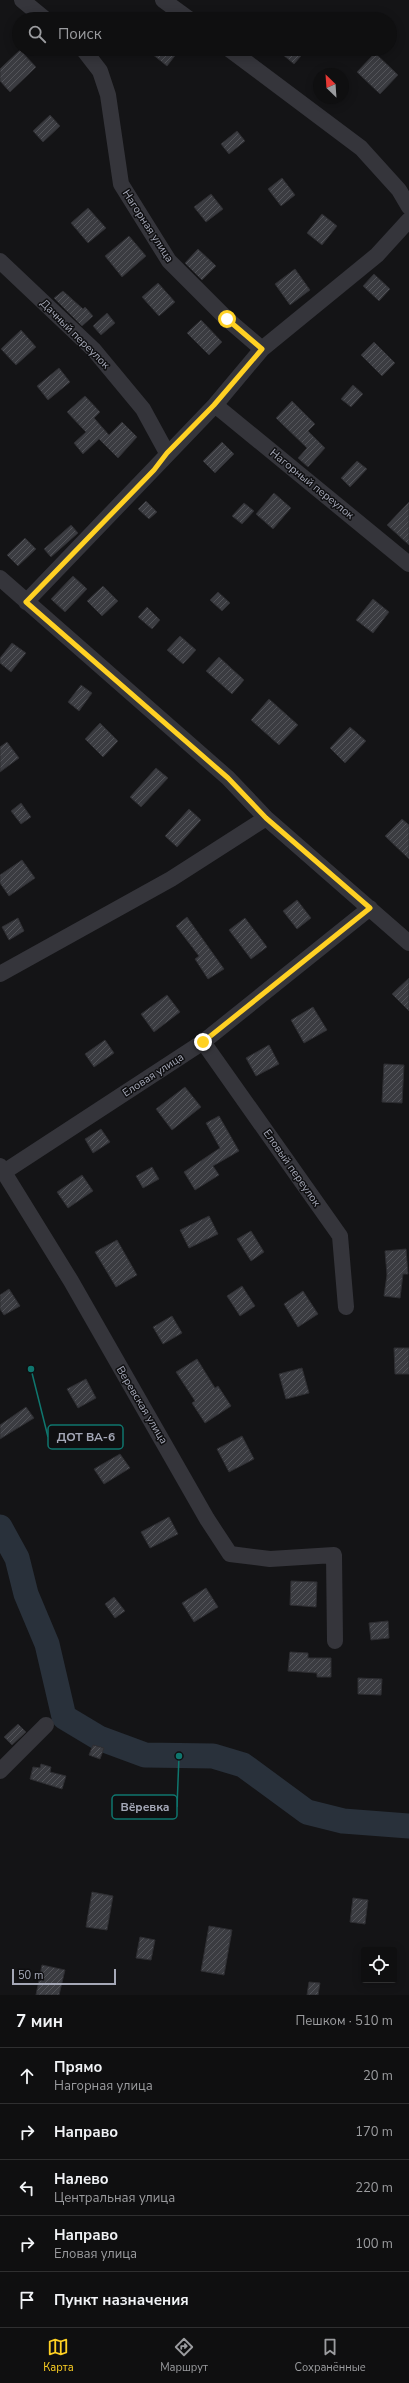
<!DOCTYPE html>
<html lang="ru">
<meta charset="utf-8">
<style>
:root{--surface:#0f0f10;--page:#181819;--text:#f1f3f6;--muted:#9b9c9f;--line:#2f2f30;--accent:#ffd123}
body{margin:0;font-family:"Nunito Sans",sans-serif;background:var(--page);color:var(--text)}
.controls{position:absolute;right:12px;bottom:12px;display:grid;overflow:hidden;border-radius:4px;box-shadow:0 2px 10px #0003}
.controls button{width:36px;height:36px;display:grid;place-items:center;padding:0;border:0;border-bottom:1px solid var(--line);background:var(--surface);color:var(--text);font:20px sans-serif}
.compass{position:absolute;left:313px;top:68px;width:36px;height:36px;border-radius:50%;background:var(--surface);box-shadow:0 2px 10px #0003;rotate:335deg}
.scale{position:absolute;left:12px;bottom:10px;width:104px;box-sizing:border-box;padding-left:4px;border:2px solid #a5a8b7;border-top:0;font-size:11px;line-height:14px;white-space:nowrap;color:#a5a8b7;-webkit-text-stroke:3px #0f0f11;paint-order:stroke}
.stop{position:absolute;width:12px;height:12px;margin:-9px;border:3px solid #ffd123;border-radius:50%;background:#fff}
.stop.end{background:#ffd123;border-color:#fff;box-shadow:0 1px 4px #0008}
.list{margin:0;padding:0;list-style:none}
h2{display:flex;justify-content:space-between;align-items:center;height:52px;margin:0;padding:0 16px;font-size:17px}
h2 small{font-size:13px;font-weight:400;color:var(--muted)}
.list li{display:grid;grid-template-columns:26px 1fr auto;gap:12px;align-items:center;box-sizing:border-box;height:56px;padding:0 16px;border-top:1px solid var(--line)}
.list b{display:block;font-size:15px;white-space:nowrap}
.list p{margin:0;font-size:13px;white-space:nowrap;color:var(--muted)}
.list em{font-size:13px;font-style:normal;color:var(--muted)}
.icon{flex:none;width:22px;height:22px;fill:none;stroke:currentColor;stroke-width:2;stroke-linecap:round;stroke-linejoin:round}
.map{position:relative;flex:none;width:409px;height:1995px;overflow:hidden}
.search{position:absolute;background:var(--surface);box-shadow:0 2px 10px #0003;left:12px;right:12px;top:12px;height:44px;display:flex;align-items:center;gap:10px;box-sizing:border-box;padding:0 14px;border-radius:22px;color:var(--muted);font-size:15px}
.sheet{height:332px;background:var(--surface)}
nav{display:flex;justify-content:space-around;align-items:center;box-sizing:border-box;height:56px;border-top:1px solid var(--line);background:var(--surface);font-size:11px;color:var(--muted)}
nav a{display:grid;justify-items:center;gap:2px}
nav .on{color:var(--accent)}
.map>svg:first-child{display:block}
</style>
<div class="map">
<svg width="409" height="1995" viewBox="0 0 409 1995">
<defs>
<pattern id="building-hatch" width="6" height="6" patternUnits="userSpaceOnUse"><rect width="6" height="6" fill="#3b3c41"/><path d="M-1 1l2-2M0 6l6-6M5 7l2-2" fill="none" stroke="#54555a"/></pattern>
</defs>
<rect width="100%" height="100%" fill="#141416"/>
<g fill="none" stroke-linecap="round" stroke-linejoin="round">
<path stroke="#29313b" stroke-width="25" d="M0,1527L17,1558L26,1594L47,1644L64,1717L99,1738L145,1755L213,1756L243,1765L307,1812L343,1821L409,1826"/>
</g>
<path fill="url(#building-hatch)" stroke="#2e2e32" d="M146,49H180L167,66Z
M276,49H307L294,64Z
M20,50L36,67L10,92L0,81V69Z
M375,53L398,75L380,94L357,72Z
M50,115L60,126L43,142L33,131Z
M237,131L245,141L229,154L221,144Z
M282,178L295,195L281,206L268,189Z
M211,194L223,209L206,222L194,207Z
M88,208L106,228L88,243L71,223Z
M322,214L337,226L322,245L307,233Z
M129,236L146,256L122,277L105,256Z
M198,249L216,266L202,280L185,263Z
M295,269L310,290L290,305L275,284Z
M374,274L390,289L379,301L363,286Z
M158,283L175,302L159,316L142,297Z
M63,291L83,309L85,307L93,316L82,326L54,298Z
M107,313L115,323L101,335L93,326Z
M201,320L222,342L209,355L187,333Z
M21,330L36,347L16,365L1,349Z
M374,342L395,363L382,376L361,355Z
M59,368L70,382L48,400L37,386Z
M353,385L363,394L351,407L341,399Z
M85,396L100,412L94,418L109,435L122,422L137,437L118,458L99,439L83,454L74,443L86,432L67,412Z
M292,401L315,424L308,431L325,448L308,467L298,458L307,448L276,418Z
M222,442L234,454L215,473L203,461Z
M357,461L367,469L350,487L341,478Z
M274,493L291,508L273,529L256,514Z
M146,501L157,512L149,519L138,509Z
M409,502V545L387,525Z
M244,503L254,511L242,524L232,516Z
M71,525L78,533L51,557L44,549Z
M25,538L36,549L18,566L7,555Z
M73,576L87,589L65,612L51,599Z
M103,586L118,601L102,616L87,601Z
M218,592L230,603L222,611L210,600Z
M373,599L389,612L373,633L356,620Z
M147,607L160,620L152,629L138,617Z
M180,636L196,650L183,664L167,650Z
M12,643L26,653L11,672L0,663V658Z
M219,657L244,680L232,694L206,671Z
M81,685L92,693L79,711L68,702Z
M269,699L298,725L279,745L251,720Z
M100,723L118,741L103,757L85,739Z
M350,727L366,741L345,763L330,748Z
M7,742L19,758L0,772V747Z
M156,768L168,778L141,807L130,797Z
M21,803L31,817L21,824L11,811Z
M189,809L201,820L177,847L165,836Z
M402,819L409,825V859L385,836Z
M22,860L35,878L9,896L0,883V875Z
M297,900L311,918L297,929L283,911Z
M187,917L224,969L208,979L195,959L199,956L176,926Z
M18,918L24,931L9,940L2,927Z
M245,918L267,947L251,959L229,930Z
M409,978V1011L392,994Z
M167,995L180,1012L154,1032L141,1014Z
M313,1007L327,1030L304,1043L291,1020Z
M105,1040L114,1053L94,1067L85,1054Z
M269,1045L279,1064L256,1076L246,1058Z
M384,1064L404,1065L402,1103L382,1102Z
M185,1087L201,1107L172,1130L156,1109Z
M219,1116L239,1151L213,1166L219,1175L195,1190L184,1172L220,1148L206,1123Z
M101,1129L110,1142L93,1153L85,1139Z
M152,1167L159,1179L143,1188L136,1176Z
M82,1175L93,1191L68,1208L57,1192Z
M209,1216L218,1234L189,1248L180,1230Z
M251,1231L264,1252L251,1261L237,1239Z
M117,1240L137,1275L116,1287L95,1252Z
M406,1249L408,1274H403L400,1298L384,1296L387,1275L385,1251Z
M242,1286L255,1306L240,1316L227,1296Z
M9,1289L20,1306L4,1315L0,1309V1295Z
M303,1291L318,1314L298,1327L284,1304Z
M172,1316L182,1333L163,1344L153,1327Z
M394,1348H409V1374H395Z
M197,1359L215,1388L218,1386L231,1406L205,1423L192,1403L195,1401L176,1372Z
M302,1368L309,1393L286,1399L279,1374Z
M86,1379L96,1398L78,1408L67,1389Z
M26,1407L34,1418L0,1439V1425Z
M242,1436L254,1459L229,1472L217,1449Z
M120,1454L130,1468L104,1484L94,1469Z
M169,1517L178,1534L150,1548L141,1532Z
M291,1581L317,1582L316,1607L290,1605Z
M206,1588L218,1607L194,1622L182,1603Z
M114,1597L125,1611L115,1618L105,1604Z
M388,1621L389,1638L371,1640L369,1623Z
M290,1652L308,1653V1658H331V1677H317V1673L288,1671Z
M358,1678L382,1679L381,1695L358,1694Z
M18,1724L26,1732L12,1745L4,1737Z
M93,1745L104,1748L100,1759L89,1755Z
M41,1764L51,1767L50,1772L66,1776L62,1789L30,1779L33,1767L40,1768Z
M120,1798L132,1801L128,1819L116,1817Z
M92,1892L113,1896L107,1930L86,1927Z
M353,1898L368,1900L365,1924L350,1922Z
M209,1926L232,1930L224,1975L201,1971Z
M140,1937L155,1940L151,1960L136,1958Z
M42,1965L65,1970L59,1995H36Z
M309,1982L320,1983L318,1995H307Z"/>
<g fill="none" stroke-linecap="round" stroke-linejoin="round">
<path stroke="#35353b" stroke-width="16" d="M22,0L45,19
M163,0L189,19
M83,49L100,71L108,95L121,184L169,261L227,319L262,349
M229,49L361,148L399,190L409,207
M0,261L94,350L143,409L167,453
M215,405L409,564
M0,578L228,778L266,818L409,943
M26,602L215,405L262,349L377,255L409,220
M0,974L171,879L266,818
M203,1042L340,1236L346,1307
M0,1166L71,1281L207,1519L230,1554L270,1559L334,1555L335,1641
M4,1172L203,1042L370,908
M0,1771L46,1725"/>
</g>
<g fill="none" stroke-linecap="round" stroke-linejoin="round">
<path stroke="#ffd123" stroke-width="5" d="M203,1042L370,908L266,818L228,778L26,602L154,470L167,453L214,405L262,349L227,319"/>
</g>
<g text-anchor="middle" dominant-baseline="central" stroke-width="3" stroke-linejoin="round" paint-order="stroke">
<g font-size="11" fill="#a5a8b7" stroke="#0f0f11">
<text transform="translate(148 226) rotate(57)">Нагорная улица</text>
<text transform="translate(75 334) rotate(45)">Дачный переулок</text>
<text transform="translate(312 484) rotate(39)">Нагорный переулок</text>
<text transform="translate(153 1075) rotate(-33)">Еловая улица</text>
<text transform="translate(292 1168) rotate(55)">Еловый переулок</text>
<text transform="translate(142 1405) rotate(59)">Веревская улица</text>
</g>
</g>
<path fill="none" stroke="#0f766e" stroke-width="1.5" d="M31 1369L48 1437M179 1756L177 1807"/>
<g fill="#0f766e" stroke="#0f0f11" stroke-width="1.5">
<circle cx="31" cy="1369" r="4"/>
<circle cx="179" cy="1756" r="4"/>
</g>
<g fill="#0f0f11" stroke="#0f766e" stroke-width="1.5">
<rect x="48" y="1425" width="75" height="24" rx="4"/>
<rect x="112" y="1795" width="65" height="24" rx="4"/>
</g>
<g font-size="12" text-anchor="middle" font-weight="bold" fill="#a5a8b7">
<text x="86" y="1441">ДОТ ВА-6</text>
<text x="145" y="1811">Вёревка</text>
</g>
</svg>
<div class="controls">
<button><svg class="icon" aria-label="locate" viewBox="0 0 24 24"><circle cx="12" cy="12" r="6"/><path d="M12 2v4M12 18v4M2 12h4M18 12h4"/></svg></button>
</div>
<svg class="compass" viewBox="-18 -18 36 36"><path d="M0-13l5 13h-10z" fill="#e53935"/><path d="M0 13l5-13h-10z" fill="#9b9c9f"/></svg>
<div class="scale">50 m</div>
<div class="stop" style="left:227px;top:319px"></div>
<div class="stop end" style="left:203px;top:1042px"></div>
<div class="search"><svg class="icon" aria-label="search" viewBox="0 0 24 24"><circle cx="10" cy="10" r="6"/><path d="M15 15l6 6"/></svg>Поиск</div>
</div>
<section class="sheet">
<h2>7 мин<small>Пешком · 510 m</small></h2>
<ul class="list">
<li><svg class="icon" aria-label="ahead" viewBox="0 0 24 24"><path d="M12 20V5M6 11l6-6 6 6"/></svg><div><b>Прямо</b><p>Нагорная улица</p></div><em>20 m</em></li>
<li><svg class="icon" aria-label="right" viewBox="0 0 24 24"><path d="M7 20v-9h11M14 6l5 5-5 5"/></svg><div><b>Направо</b></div><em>170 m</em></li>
<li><svg class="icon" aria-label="left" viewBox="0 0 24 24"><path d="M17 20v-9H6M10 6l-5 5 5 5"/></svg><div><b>Налево</b><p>Центральная улица</p></div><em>220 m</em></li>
<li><svg class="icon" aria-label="right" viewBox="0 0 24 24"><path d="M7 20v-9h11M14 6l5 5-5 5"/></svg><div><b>Направо</b><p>Еловая улица</p></div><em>100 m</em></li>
<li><svg class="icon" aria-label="arrive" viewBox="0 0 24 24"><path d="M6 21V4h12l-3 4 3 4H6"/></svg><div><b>Пункт назначения</b></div></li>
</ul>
</section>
<nav>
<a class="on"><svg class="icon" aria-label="map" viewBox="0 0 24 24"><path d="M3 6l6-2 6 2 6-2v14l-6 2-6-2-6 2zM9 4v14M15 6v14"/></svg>Карта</a>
<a><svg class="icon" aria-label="directions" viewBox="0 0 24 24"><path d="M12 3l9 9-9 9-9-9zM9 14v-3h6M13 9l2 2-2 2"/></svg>Маршрут</a>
<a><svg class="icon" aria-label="saved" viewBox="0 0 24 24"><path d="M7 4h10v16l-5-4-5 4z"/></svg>Сохранённые</a>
</nav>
